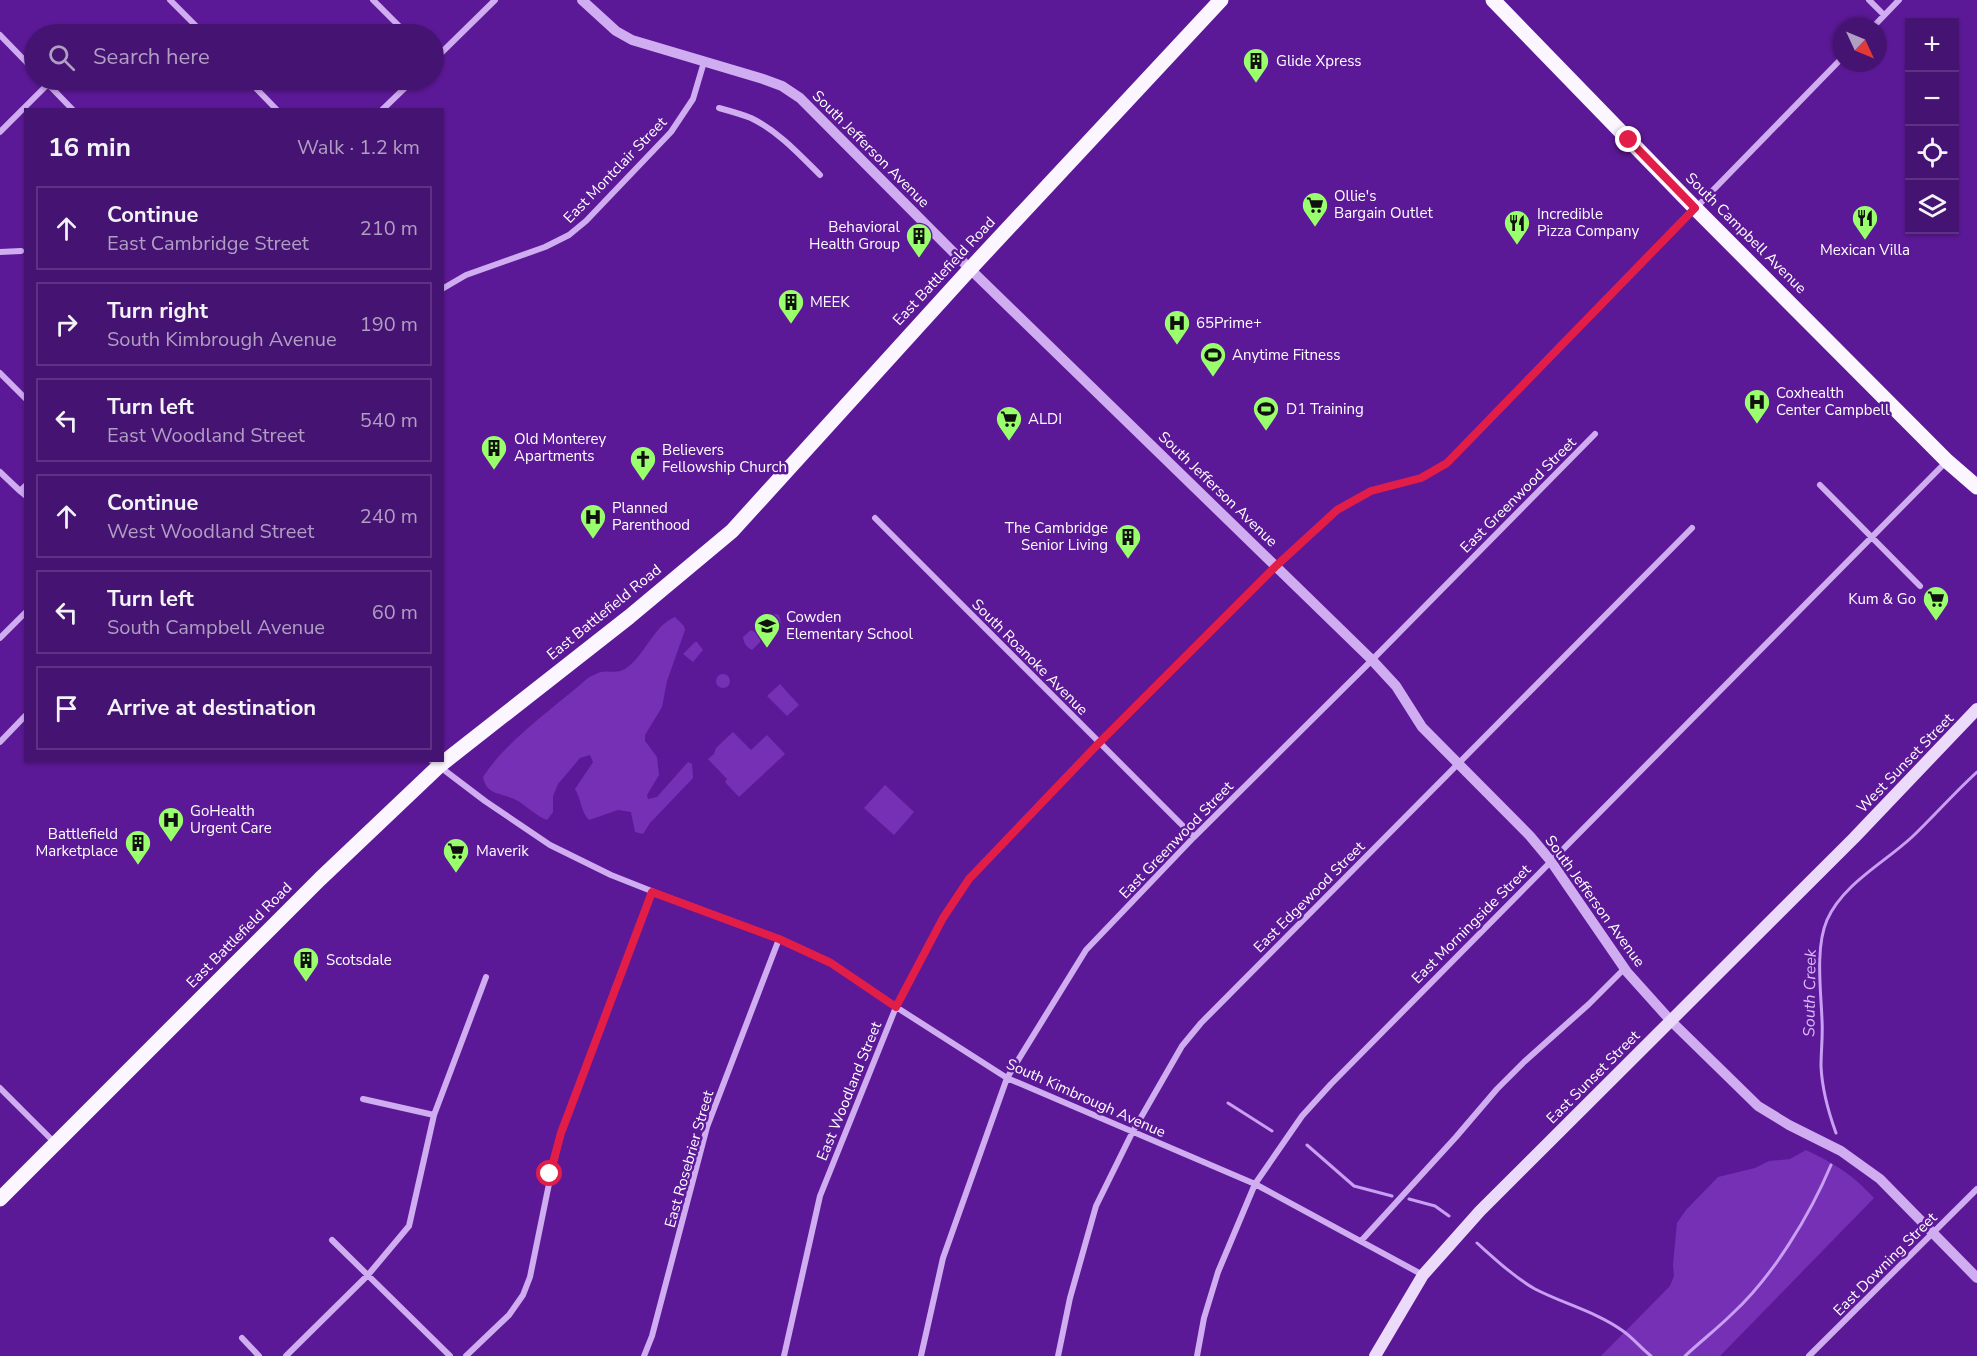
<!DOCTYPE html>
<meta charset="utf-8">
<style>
:root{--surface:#451371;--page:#4c1c76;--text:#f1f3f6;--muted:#b09ec3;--line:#5d3284}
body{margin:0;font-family:"Nunito Sans",sans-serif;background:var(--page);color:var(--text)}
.controls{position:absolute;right:18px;top:18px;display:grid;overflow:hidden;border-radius:0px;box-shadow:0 2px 4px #0004}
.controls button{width:54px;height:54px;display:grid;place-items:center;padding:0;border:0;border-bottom:2px solid var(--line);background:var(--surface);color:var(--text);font:30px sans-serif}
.compass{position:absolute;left:1833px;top:18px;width:54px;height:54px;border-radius:50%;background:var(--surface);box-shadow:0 2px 4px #0004;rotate:134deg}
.stop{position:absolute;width:18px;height:18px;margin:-14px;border:4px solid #e11d48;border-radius:50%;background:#fff}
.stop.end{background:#e11d48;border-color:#fff;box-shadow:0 2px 6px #0008}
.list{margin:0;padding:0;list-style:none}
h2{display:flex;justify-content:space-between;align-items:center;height:78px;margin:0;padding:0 24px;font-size:26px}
h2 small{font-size:20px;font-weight:400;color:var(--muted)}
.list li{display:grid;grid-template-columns:39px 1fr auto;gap:18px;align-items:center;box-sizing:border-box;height:84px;margin:0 12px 12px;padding:0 12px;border:2px solid var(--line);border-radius:0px}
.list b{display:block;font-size:22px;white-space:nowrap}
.list p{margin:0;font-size:20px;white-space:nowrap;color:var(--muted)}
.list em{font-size:20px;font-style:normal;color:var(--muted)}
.icon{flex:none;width:33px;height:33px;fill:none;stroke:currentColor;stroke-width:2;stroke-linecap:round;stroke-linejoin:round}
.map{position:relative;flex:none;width:1977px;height:1356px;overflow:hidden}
.search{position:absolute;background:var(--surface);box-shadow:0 2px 4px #0004;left:24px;top:24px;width:420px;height:66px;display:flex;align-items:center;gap:15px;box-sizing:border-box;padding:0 21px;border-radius:33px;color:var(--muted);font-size:22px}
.panel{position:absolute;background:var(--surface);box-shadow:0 2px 4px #0004;left:24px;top:108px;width:420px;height:654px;border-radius:0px}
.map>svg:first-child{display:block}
</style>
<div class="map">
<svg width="1977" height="1356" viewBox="0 0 1977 1356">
<rect width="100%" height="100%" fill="#5c1997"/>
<path fill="#7630b6" d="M775,614L779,615L781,623L771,633L766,629L765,623Z
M675,617L684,626L685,630L667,681L662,707L645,735V741L657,757L659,775L647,795L648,799L657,797L688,762L692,764L693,778L650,823L643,834L635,832L631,812L618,810L589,820C580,810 582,801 575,789L593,762L590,755L580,758L558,784L553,796V812L547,820C533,815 523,801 509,797C502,794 493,794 487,787C485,784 484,781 483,777C506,741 555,707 588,678C592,676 597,673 601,672C609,670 617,674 625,669C645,656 653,626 675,617Z
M751,630L757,633L761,639L760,642L752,650C747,648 743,642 743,637Z
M695,642H697L703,650L693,662L683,654Z
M716 681a7 7 0 1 1 14 0a7 7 0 1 1-14 0Z
M780,684L799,705L787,716L767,696Z
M733,732L751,750L767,735L785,754L739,797L725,782L727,779L708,759L714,754L716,748Z
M885,785L914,812L894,835L864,808Z
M1806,1150C1836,1165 1851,1173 1874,1198L1720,1356H1601L1670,1286L1674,1276L1673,1264L1677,1223L1686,1210L1718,1177L1755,1168L1769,1161L1790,1159Z"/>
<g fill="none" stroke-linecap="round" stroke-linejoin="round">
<path stroke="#c99ff3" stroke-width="3" d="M1228,1103L1272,1131
M1836,1133C1828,1111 1822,1089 1821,1066C1821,1051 1823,1036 1822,1020C1821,991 1815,948 1827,920C1843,884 1884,863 1912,837C1934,816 1954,793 1977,772
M1307,1145L1354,1186L1392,1196
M1409,1199L1435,1206L1449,1216
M1477,1243C1495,1259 1514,1277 1535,1289C1564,1304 1597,1312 1623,1331C1633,1338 1641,1348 1651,1356
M1685,1356C1701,1341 1718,1328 1733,1313C1773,1276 1810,1215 1831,1165"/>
<path stroke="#d0acf1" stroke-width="6" d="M170,0L204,34
M373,0L407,34
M1869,0L1884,15
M1873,27L1899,0
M0,35L34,70
M434,60L495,0
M44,80L73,110
M248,80L277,110
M719,108C730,111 741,114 751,118C778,131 799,154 820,175
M382,110L413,80
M0,132L48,84
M0,252L21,251
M442,289L466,275L545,247L569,235L586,221L671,132L693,99L704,62
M0,373L26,399
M0,472L20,491
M26,485L20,491L26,496
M1820,485L1920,586
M875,518L1194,837
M0,638L26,612
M0,742L26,715
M431,760L485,801L550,845L611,875L659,894L779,939L831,963L896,1007L1007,1078L1255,1184L1423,1275
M0,1088L56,1144
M363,1099L434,1115
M332,1240L450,1356
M1361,1241L1456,1137L1497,1089L1524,1062L1589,1004L1625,968
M242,1338L259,1356
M286,1356L368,1275L409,1226L434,1115L486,977
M466,1356L509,1315L523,1295L530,1277L551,1174L561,1133L652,892
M644,1356L652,1336L707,1127L779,939
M784,1356L820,1196L896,1007L943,918L969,879L1099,743L1276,566L1337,510L1371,491L1421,478L1447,463L1842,58
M921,1356L943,1258L1007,1078L1086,950L1194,837L1372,660L1595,434
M1058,1356L1070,1298L1096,1206L1132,1133L1182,1046L1201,1023L1692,528
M1197,1356L1204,1318L1218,1272L1255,1184L1302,1116L1331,1084L1947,461
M1809,1356L1977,1189"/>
<path stroke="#d0acf1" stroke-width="10" d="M582,0L616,31L632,40L763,79L782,86L800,98L970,269L1372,660L1396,686L1422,727L1530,836L1550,860L1627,972L1671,1021L1758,1106L1789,1125L1841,1151L1880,1179L1977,1278"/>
<path stroke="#ecdafb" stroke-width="12" d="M1375,1356L1423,1275L1480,1211L1854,838L1977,709"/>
<path stroke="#fbf6ff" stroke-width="15" d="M1493,0L1695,208L1947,461L1977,487
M0,1199L320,879L439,766L629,617L732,531L970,269L1221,0"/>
</g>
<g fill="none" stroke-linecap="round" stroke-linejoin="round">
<path stroke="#e11d48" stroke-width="8" d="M550,1174L561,1133L652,892L779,939L831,963L896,1007L943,918L969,879L1099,743L1276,566L1337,510L1371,491L1421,478L1447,463L1695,208L1629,140"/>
</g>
<defs>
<g id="building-pin" transform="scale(1.35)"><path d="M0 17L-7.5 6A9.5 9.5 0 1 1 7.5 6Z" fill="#9aff6c" stroke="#5c1997"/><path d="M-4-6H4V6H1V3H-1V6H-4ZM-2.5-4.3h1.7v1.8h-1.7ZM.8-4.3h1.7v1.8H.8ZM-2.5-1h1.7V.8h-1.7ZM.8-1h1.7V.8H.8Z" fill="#111"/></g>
<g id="supermarket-pin" transform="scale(1.35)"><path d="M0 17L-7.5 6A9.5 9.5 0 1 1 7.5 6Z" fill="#9aff6c" stroke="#5c1997"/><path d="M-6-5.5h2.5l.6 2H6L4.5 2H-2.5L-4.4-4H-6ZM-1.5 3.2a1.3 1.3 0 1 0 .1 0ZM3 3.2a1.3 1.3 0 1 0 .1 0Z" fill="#111"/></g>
<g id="restaurant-pin" transform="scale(1.35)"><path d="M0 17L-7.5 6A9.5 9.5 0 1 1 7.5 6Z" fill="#9aff6c" stroke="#5c1997"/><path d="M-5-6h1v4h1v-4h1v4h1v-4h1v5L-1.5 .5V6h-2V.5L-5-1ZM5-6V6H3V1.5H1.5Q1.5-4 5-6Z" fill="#111"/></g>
<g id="hospital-pin" transform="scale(1.35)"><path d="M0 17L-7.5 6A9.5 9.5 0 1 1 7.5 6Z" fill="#9aff6c" stroke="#5c1997"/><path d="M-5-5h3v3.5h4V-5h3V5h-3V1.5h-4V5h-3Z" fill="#111"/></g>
<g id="stadium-pin" transform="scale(1.35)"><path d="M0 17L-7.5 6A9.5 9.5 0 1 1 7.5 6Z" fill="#9aff6c" stroke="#5c1997"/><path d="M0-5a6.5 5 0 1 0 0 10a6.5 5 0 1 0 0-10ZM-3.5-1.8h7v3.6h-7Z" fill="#111"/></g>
<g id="church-pin" transform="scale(1.35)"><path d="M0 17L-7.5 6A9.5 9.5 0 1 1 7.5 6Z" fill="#9aff6c" stroke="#5c1997"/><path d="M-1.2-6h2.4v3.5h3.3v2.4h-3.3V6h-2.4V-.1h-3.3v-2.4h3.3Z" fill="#111"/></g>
<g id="school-pin" transform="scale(1.35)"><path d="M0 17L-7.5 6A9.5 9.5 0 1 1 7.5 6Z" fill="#9aff6c" stroke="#5c1997"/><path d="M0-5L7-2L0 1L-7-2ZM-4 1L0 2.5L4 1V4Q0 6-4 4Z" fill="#111"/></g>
</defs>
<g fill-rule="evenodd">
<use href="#building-pin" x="1256" y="61"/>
<use href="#supermarket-pin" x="1315" y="205"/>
<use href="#restaurant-pin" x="1865" y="218"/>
<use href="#restaurant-pin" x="1517" y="223"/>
<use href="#building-pin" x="919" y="236"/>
<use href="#building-pin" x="791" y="302"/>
<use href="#hospital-pin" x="1177" y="323"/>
<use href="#stadium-pin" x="1213" y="355"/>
<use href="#hospital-pin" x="1757" y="402"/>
<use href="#stadium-pin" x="1266" y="409"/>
<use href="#supermarket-pin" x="1009" y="419"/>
<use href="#building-pin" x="494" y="448"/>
<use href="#church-pin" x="643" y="459"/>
<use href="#hospital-pin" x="593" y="517"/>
<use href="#building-pin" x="1128" y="537"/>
<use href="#supermarket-pin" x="1936" y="599"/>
<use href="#school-pin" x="767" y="626"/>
<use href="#hospital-pin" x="171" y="820"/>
<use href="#building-pin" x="138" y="843"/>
<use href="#supermarket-pin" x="456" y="851"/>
<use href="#building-pin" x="306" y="960"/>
</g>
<g text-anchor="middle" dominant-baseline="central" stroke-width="5" stroke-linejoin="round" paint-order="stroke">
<g font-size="15" fill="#fff" stroke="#5c1997" text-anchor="start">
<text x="1276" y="61">Glide Xpress</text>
<text x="1334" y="196">Ollie's<tspan x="1334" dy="17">Bargain Outlet</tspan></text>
<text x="1537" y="214">Incredible<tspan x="1537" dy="17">Pizza Company</tspan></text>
<text x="900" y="227" text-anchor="end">Behavioral<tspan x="900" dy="17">Health Group</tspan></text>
<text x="1865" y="250" text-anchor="middle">Mexican Villa</text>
<text x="810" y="302">MEEK</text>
<text x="1196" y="323">65Prime+</text>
<text x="1232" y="355">Anytime Fitness</text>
<text x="1776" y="393">Coxhealth<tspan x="1776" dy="17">Center Campbell</tspan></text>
<text x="1286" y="409">D1 Training</text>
<text x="1028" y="419">ALDI</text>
<text x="514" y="439">Old Monterey<tspan x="514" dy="17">Apartments</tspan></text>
<text x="662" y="450">Believers<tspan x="662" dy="17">Fellowship Church</tspan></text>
<text x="612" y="508">Planned<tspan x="612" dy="17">Parenthood</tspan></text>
<text x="1108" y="528" text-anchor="end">The Cambridge<tspan x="1108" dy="17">Senior Living</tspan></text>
<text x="1916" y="599" text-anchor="end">Kum &amp; Go</text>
<text x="786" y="617">Cowden<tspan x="786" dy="17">Elementary School</tspan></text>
<text x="190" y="811">GoHealth<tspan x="190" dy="17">Urgent Care</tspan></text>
<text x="118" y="834" text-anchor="end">Battlefield<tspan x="118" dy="17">Marketplace</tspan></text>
<text x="476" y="851">Maverik</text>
<text x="326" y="960">Scotsdale</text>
</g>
<g font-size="15" fill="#fff" stroke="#5c1997">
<text transform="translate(871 149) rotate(45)">South Jefferson Avenue</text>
<text transform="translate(615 170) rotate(-46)">East Montclair Street</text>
<text transform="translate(1746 233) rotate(45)">South Campbell Avenue</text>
<text transform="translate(944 271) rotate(-47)">East Battlefield Road</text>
<text transform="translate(1218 489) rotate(44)">South Jefferson Avenue</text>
<text transform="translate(1518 495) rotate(-45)">East Greenwood Street</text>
<text transform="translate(604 612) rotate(-39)">East Battlefield Road</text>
<text transform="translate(1030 657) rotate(45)">South Roanoke Avenue</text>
<text transform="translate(1905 763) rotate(-46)">West Sunset Street</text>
<text transform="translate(1176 840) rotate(-46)">East Greenwood Street</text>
<text transform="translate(1309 897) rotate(-45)">East Edgewood Street</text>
<text transform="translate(1595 901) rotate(54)">South Jefferson Avenue</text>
<text transform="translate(1471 924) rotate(-45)">East Morningside Street</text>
<text transform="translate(239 935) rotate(-45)">East Battlefield Road</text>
<text transform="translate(1593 1077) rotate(-45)">East Sunset Street</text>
<text transform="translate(849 1091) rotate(-68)">East Woodland Street</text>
<text transform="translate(1086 1098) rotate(24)">South Kimbrough Avenue</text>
<text transform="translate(689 1159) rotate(-74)">East Rosebrier Street</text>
<text transform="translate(1885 1264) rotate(-45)">East Downing Street</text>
</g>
<g font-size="16" font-style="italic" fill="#d9b8f7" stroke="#5c1997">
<text transform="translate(1810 993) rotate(-89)">South Creek</text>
</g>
</g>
</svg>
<div class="controls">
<button>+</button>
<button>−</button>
<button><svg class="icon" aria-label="locate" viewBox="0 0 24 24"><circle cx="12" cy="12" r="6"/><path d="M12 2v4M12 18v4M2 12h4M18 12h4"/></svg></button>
<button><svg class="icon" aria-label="layers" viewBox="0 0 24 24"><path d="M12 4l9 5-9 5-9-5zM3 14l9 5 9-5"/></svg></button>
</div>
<svg class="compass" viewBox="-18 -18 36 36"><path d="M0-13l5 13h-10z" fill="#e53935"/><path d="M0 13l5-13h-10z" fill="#b09ec3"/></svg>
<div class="stop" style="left:550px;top:1174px"></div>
<div class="stop end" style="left:1629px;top:140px"></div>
<div class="search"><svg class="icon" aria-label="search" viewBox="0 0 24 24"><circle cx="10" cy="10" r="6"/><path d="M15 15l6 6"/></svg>Search here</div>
<section class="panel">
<h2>16 min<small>Walk · 1.2 km</small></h2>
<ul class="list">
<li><svg class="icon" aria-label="ahead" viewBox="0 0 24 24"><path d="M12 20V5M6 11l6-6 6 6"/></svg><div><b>Continue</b><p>East Cambridge Street</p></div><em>210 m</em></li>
<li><svg class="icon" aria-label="right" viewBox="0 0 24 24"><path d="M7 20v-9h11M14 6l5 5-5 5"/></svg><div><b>Turn right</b><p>South Kimbrough Avenue</p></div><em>190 m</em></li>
<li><svg class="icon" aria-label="left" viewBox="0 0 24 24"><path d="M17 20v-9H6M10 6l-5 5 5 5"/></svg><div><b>Turn left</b><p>East Woodland Street</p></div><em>540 m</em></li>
<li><svg class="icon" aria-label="ahead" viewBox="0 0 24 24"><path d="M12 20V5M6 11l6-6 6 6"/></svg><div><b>Continue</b><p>West Woodland Street</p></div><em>240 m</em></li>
<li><svg class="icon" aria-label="left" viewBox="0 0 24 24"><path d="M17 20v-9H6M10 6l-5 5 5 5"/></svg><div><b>Turn left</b><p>South Campbell Avenue</p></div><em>60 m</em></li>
<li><svg class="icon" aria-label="arrive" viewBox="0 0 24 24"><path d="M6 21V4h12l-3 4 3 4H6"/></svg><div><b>Arrive at destination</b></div></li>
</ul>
</section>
</div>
